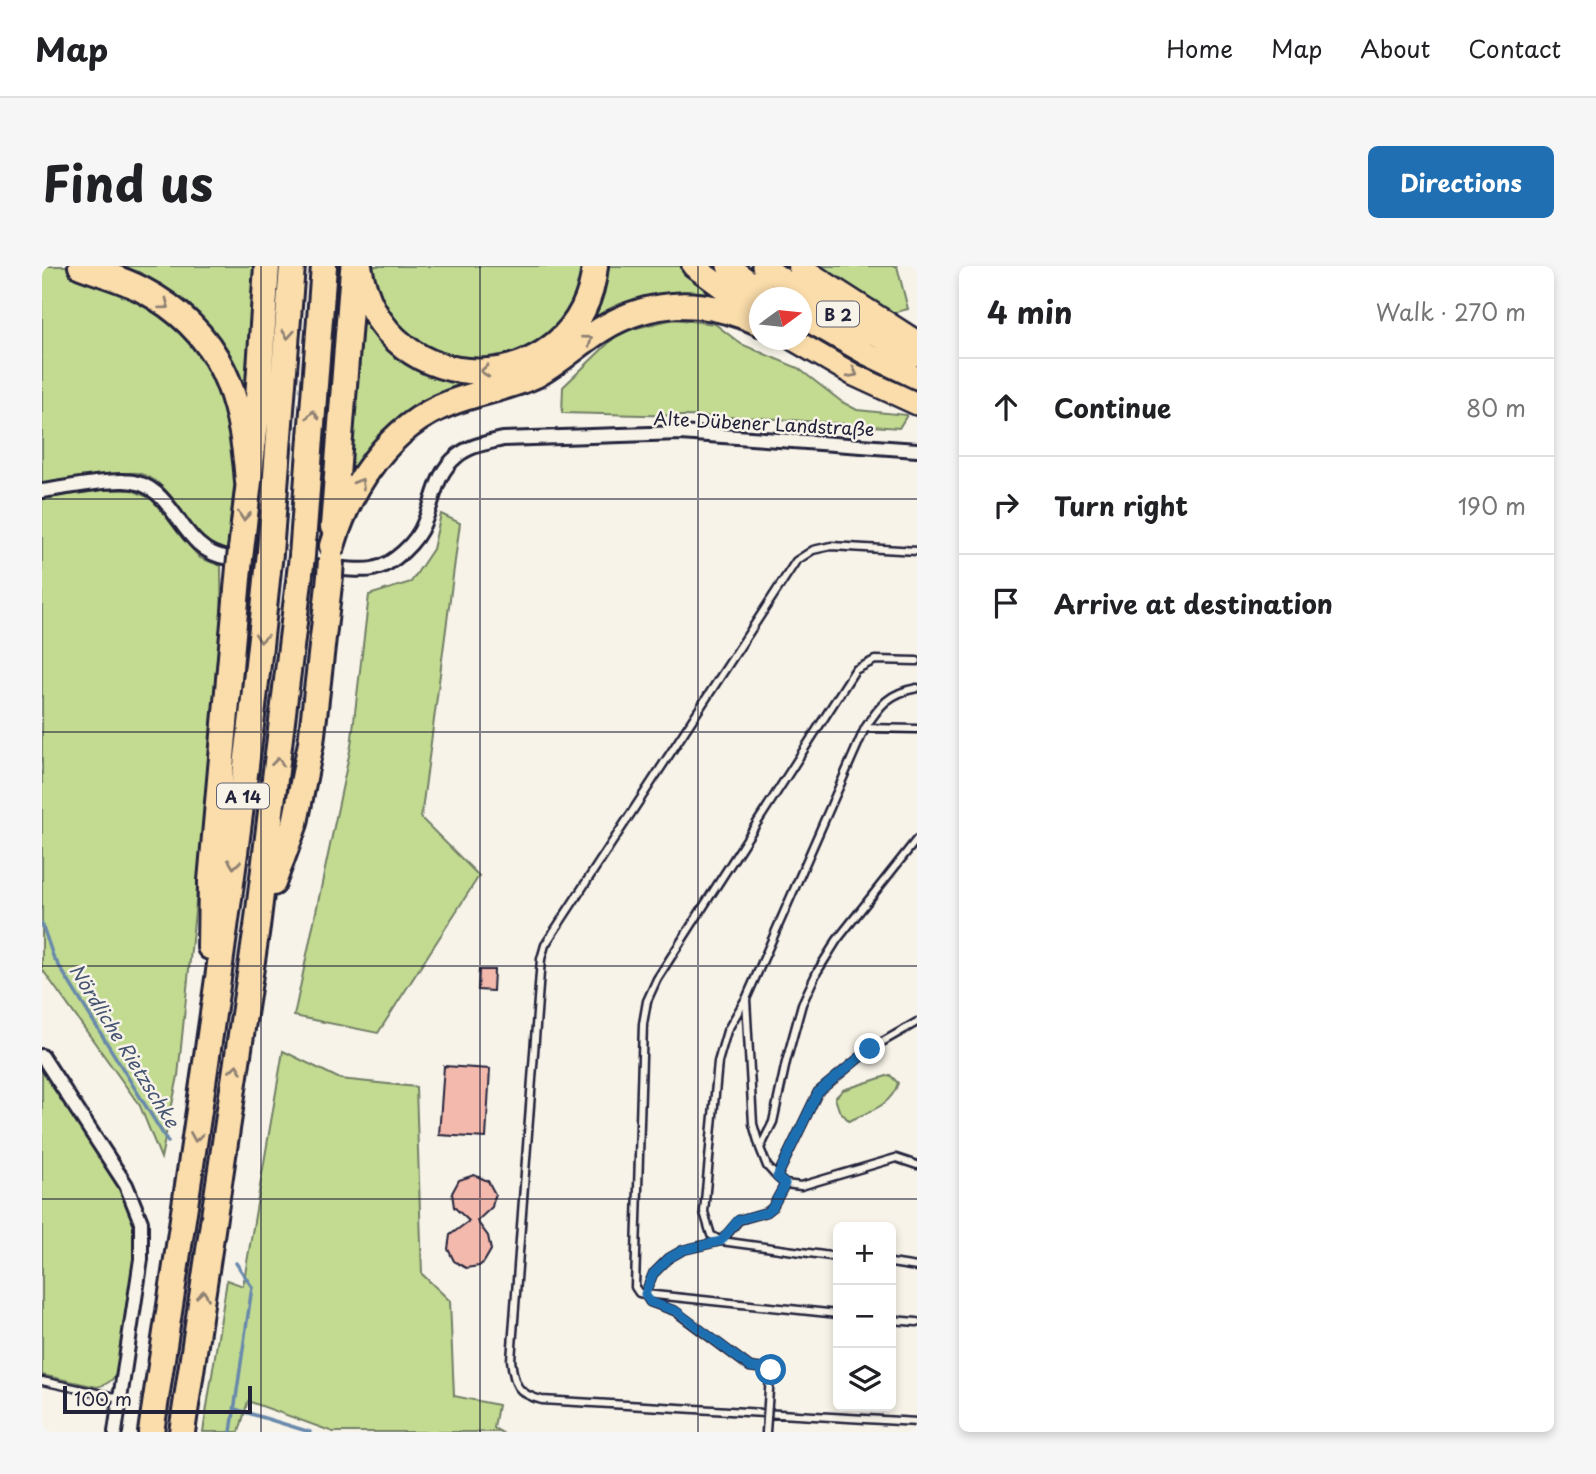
<!DOCTYPE html>
<meta charset="utf-8">
<style>
:root{--surface:#fff;--page:#f6f6f6;--text:#202124;--muted:#757577;--line:#e0e0e0;--accent:#1f6fb2}
body{margin:0;font-family:"Playpen Sans",sans-serif;background:var(--page);color:var(--text)}
.controls{position:absolute;right:21px;bottom:21px;display:grid;overflow:hidden;border-radius:10px;box-shadow:0 4px 10px #0003}
.controls button{width:63px;height:63px;display:grid;place-items:center;padding:0;border:0;border-bottom:2px solid var(--line);background:var(--surface);color:var(--text);font:35px sans-serif}
.compass{position:absolute;left:707px;top:21px;width:63px;height:63px;border-radius:50%;background:var(--surface);box-shadow:0 4px 10px #0003;rotate:75deg}
.scale{position:absolute;left:21px;bottom:18px;width:189px;box-sizing:border-box;padding-left:7px;border:4px solid #22223b;border-top:0;font-size:19px;line-height:24px;white-space:nowrap;color:#22223b;-webkit-text-stroke:5px #f7f3e8;paint-order:stroke}
.stop{position:absolute;width:21px;height:21px;margin:-16px;border:5px solid #1f6fb2;border-radius:50%;background:#fff}
.stop.end{background:#1f6fb2;border-color:#fff;box-shadow:0 2px 7px #0008}
.list{margin:0;padding:0;list-style:none}
h2{display:flex;justify-content:space-between;align-items:center;height:91px;margin:0;padding:0 28px;font-size:30px}
h2 small{font-size:23px;font-weight:400;color:var(--muted)}
.list li{display:grid;grid-template-columns:46px 1fr auto;gap:21px;align-items:center;box-sizing:border-box;height:98px;padding:0 28px;border-top:2px solid var(--line)}
.list b{display:block;font-size:26px;white-space:nowrap}
.list em{font-size:23px;font-style:normal;color:var(--muted)}
.icon{flex:none;width:38px;height:38px;fill:none;stroke:currentColor;stroke-width:2;stroke-linecap:round;stroke-linejoin:round}
.map{position:relative;flex:none;width:875px;height:1166px;overflow:hidden;border-radius:10px}
header{display:flex;align-items:center;gap:42px;box-sizing:border-box;height:98px;padding:0 35px;background:var(--surface);border-bottom:2px solid var(--line)}
header strong{font-size:33px}
nav{display:flex;gap:38px;margin-inline-start:auto;font-size:24px}
.intro{display:flex;align-items:center;justify-content:space-between;box-sizing:border-box;height:168px;padding:0 42px}
h1{margin:0;font-size:49px}
.button{padding:18px 32px;border-radius:10px;background:var(--accent);color:#fff;font-size:24px;font-weight:700}
main{display:flex;gap:42px;padding:0 42px}
aside{flex:1;background:var(--surface);border-radius:10px;box-shadow:0 4px 10px #0003}
.map>svg:first-child{display:block}
</style>
<header>
<strong>Map</strong>
<nav><a>Home</a><a>Map</a><a>About</a><a>Contact</a></nav>
</header>
<div class="intro"><h1>Find us</h1><a class="button">Directions</a></div>
<main>
<div class="map">
<svg width="875" height="1166" viewBox="0 0 875 1166">
<rect width="100%" height="100%" fill="#f7f3e8"/>
<filter id="ink" filterUnits="userSpaceOnUse"><feTurbulence type="fractalNoise" baseFrequency=".0143" numOctaves="2"/><feDisplacementMap in="SourceGraphic" scale="14" xChannelSelector="R" yChannelSelector="G"/><feConvolveMatrix kernelMatrix="1 2 1 2 8 2 1 2 1" color-interpolation-filters="sRGB"/></filter>
<g filter="url(#ink)">
<path fill="#c2db91" stroke="#727e66" stroke-width="2" d="M0,0H26L63,14L111,39L162,83L196,182L185,286C179,284 171,282 165,279C135,261 138,219 96,207C84,204 17,217 0,219Z
M67,0H218L207,134L201,133L186,97Z
M325,0H543L542,15L522,53L499,77L466,94L419,95L381,84L347,57Z
M562,0H638L680,33L534,72Z
M778,0H855L866,43L850,47L817,28Z
M318,35L327,54L436,113L432,121L310,215H302Z
M632,53L673,58L699,78L756,102L800,136L815,144L865,149L857,162L721,152L520,147L521,121L578,66Z
M60,224H90L110,233L138,269L158,292L179,300L180,383L136,810L119,892L98,840L0,703V233Z
M399,248L418,257L379,552L437,610L336,767L252,750L309,480L327,329L369,316L391,283Z
M241,785L298,813L374,821L380,1008L408,1035L412,1130L456,1139L452,1162L459,1166H291L206,1135L197,1166H161L185,1014L201,1020Z
M0,800L80,923L93,957L94,983L77,1101C73,1113 67,1118 55,1121L0,1109Z
M848,809L856,817C849,840 828,845 807,855L797,844L793,832L801,824Z"/>
<g fill="none" stroke-linecap="round" stroke-linejoin="round">
<path stroke="#6989ac" stroke-width="3.5" d="M0,658L11,690L126,876
M193,1143L268,1166
M189,1166L210,1021L194,997"/>
</g>
<path fill="#f3b9ac" stroke="#22223b" stroke-width="2" d="M437,704H452L451,725L436,724Z
M402,800L448,803L444,872L397,869Z
M432,909L446,915L453,928L450,941L435,955L446,970L449,984L442,996L437,1000L424,1002L412,995L406,983L408,969L427,955L412,941L410,927L417,914Z"/>
<g fill="none" stroke-linecap="round" stroke-linejoin="round">
<path stroke="#ccc9c5" stroke-width="12" stroke-dasharray="12 6" stroke-linecap="butt" d="M194,293L291,302"/>
<g stroke="#22223b" stroke-width="11">
<path id="service" d="M875,285L789,280L771,284L754,295L503,679L499,693L469,1094C472,1119 475,1128 500,1134L875,1156
M875,422C847,427 838,439 823,462L704,733L711,858L718,882L725,900L735,911L743,918L759,920L854,892L875,899
M823,462L875,463
M703,734L685,765L676,796L662,946L669,969L679,975L796,991
M718,882L731,856L744,796L760,738L775,706L795,674L875,573
M735,911L776,826L828,783L875,756
M849,997L875,1001
M796,1048L603,1028L597,1027L593,1021L601,758L605,735L615,713L813,404L833,394L875,395
M849,1054L875,1056
M728,1110L729,1104L708,1101L633,1045L608,1036L603,1028L611,1008L627,992L641,984L679,975L697,954L725,946L730,942L743,918
M0,1115L78,1132
M724,1166L725,1152"/>
</g>
<g stroke="#22223b" stroke-width="18">
<path id="minor" d="M0,225C24,222 58,214 82,215C136,216 134,285 187,292
M298,303C308,303 321,305 331,303C351,299 375,276 382,257C393,232 393,208 415,190C428,179 445,177 461,173L638,167L875,184
M0,790L84,919L99,956V993L73,1166"/>
</g>
<g stroke="#22223b" stroke-width="26">
<path id="trunk" d="M651,0L718,49
M686,0L730,32
M721,0C769,34 821,64 875,89
M757,0L869,72L875,78
M760,51L825,88L875,112
M752,74L812,109L875,138"/>
</g>
<g stroke="#22223b" stroke-width="30">
<path id="motorway" d="M39,0C60,8 80,13 99,23C180,65 200,132 206,216
M317,0C340,145 540,136 553,0
M291,261L311,4
M290,280C308,220 347,160 408,137C436,126 467,122 494,109C518,96 537,77 560,63C610,32 665,33 718,57
M199,284L215,147L225,0
M228,287L250,0
M260,290L282,0
M231,617L253,557L269,477L288,310
M168,681L169,615L197,301
M109,1166C152,879 197,593 226,304
M140,1166L215,661L258,307"/>
</g>
<use href="#service" stroke="#f7f3e8" stroke-width="6"/>
<use href="#minor" stroke="#f7f3e8" stroke-width="12"/>
<use href="#trunk" stroke="#fbddab" stroke-width="21"/>
<use href="#motorway" stroke="#fbddab" stroke-width="24"/>
<g stroke="#22223b" stroke-width="11" stroke-linecap="butt">
<path id="service-bridge" d="M725,1152L728,1110"/>
</g>
<g stroke="#22223b" stroke-width="30" stroke-linecap="butt">
<path id="motorway-bridge" d="M197,301L199,284
M226,304L228,287
M258,307L260,290
M288,310L289,293"/>
</g>
<use href="#service-bridge" stroke="#f7f3e8" stroke-width="6"/>
<use href="#motorway-bridge" stroke="#fbddab" stroke-width="24"/>
</g>
<defs><path id="oneway-chevron" d="M-2-3.5L2.5 0L-2 3.5" fill="none" stroke-width="1.6" stroke-linecap="round" stroke-linejoin="round" transform="scale(1.75)"/></defs>
<g stroke="#8e8073">
<use href="#oneway-chevron" transform="translate(123 39) rotate(37)"/>
<use href="#oneway-chevron" transform="translate(246 68) rotate(94)"/>
<use href="#oneway-chevron" transform="translate(546 74) rotate(-37)"/>
<use href="#oneway-chevron" transform="translate(443 105) rotate(176)"/>
<use href="#oneway-chevron" transform="translate(811 107) rotate(28)"/>
<use href="#oneway-chevron" transform="translate(271 149) rotate(-85)"/>
<use href="#oneway-chevron" transform="translate(318 217) rotate(-59)"/>
<use href="#oneway-chevron" transform="translate(202 250) rotate(96)"/>
<use href="#oneway-chevron" transform="translate(219 372) rotate(96)"/>
<use href="#oneway-chevron" transform="translate(236 496) rotate(-83)"/>
<use href="#oneway-chevron" transform="translate(192 598) rotate(97)"/>
<use href="#oneway-chevron" transform="translate(194 803) rotate(-82)"/>
<use href="#oneway-chevron" transform="translate(154 871) rotate(99)"/>
<use href="#oneway-chevron" transform="translate(161 1029) rotate(-82)"/>
</g>
</g>
<g fill="none" stroke-linecap="round" stroke-linejoin="round" filter="url(#ink)">
<path stroke="#1f6fb2" stroke-width="9" d="M729,1104L708,1101L634,1045L608,1036L603,1028L611,1008L627,992L641,984L679,975L696,954L725,946L730,942L743,918L735,911L776,826L828,783"/>
</g>
<path fill="none" stroke="#22223b" stroke-width="2" stroke-opacity="0.55" d="M219,0V1166M438,0V1166M656,0V1166M0,233H875M0,466H875M0,700H875M0,933H875"/>
<g text-anchor="middle" dominant-baseline="central" stroke-width="5" stroke-linejoin="round" paint-order="stroke">
<g fill="#f7f3e8" stroke="#62616f" stroke-width="2">
<rect x="775" y="35.5" width="42" height="25" rx="5"/>
<rect x="175" y="517.5" width="52" height="25" rx="5"/>
</g>
<g font-size="16" font-weight="bold" fill="#22223b">
<text x="796" y="48">B 2</text>
<text x="201" y="530">A 14</text>
</g>
<g font-size="18" fill="#22223b" stroke="#f7f3e8">
<text transform="translate(722 157) rotate(3)">Alte Dübener Landstraße</text>
</g>
<g font-size="19" font-style="italic" fill="#465573" stroke="#f7f3e8">
<text transform="translate(83 779) rotate(58)">Nördliche Rietzschke</text>
</g>
</g>
</svg>
<div class="controls">
<button>+</button>
<button>−</button>
<button><svg class="icon" aria-label="layers" viewBox="0 0 24 24"><path d="M12 4l9 5-9 5-9-5zM3 14l9 5 9-5"/></svg></button>
</div>
<svg class="compass" viewBox="-18 -18 36 36"><path d="M0-13l5 13h-10z" fill="#e53935"/><path d="M0 13l5-13h-10z" fill="#757577"/></svg>
<div class="scale">100 m</div>
<div class="stop" style="left:729px;top:1104px"></div>
<div class="stop end" style="left:828px;top:783px"></div>
</div>
<aside>
<h2>4 min<small>Walk · 270 m</small></h2>
<ul class="list">
<li><svg class="icon" aria-label="ahead" viewBox="0 0 24 24"><path d="M12 20V5M6 11l6-6 6 6"/></svg><div><b>Continue</b></div><em>80 m</em></li>
<li><svg class="icon" aria-label="right" viewBox="0 0 24 24"><path d="M7 20v-9h11M14 6l5 5-5 5"/></svg><div><b>Turn right</b></div><em>190 m</em></li>
<li><svg class="icon" aria-label="arrive" viewBox="0 0 24 24"><path d="M6 21V4h12l-3 4 3 4H6"/></svg><div><b>Arrive at destination</b></div></li>
</ul>
</aside>
</main>
